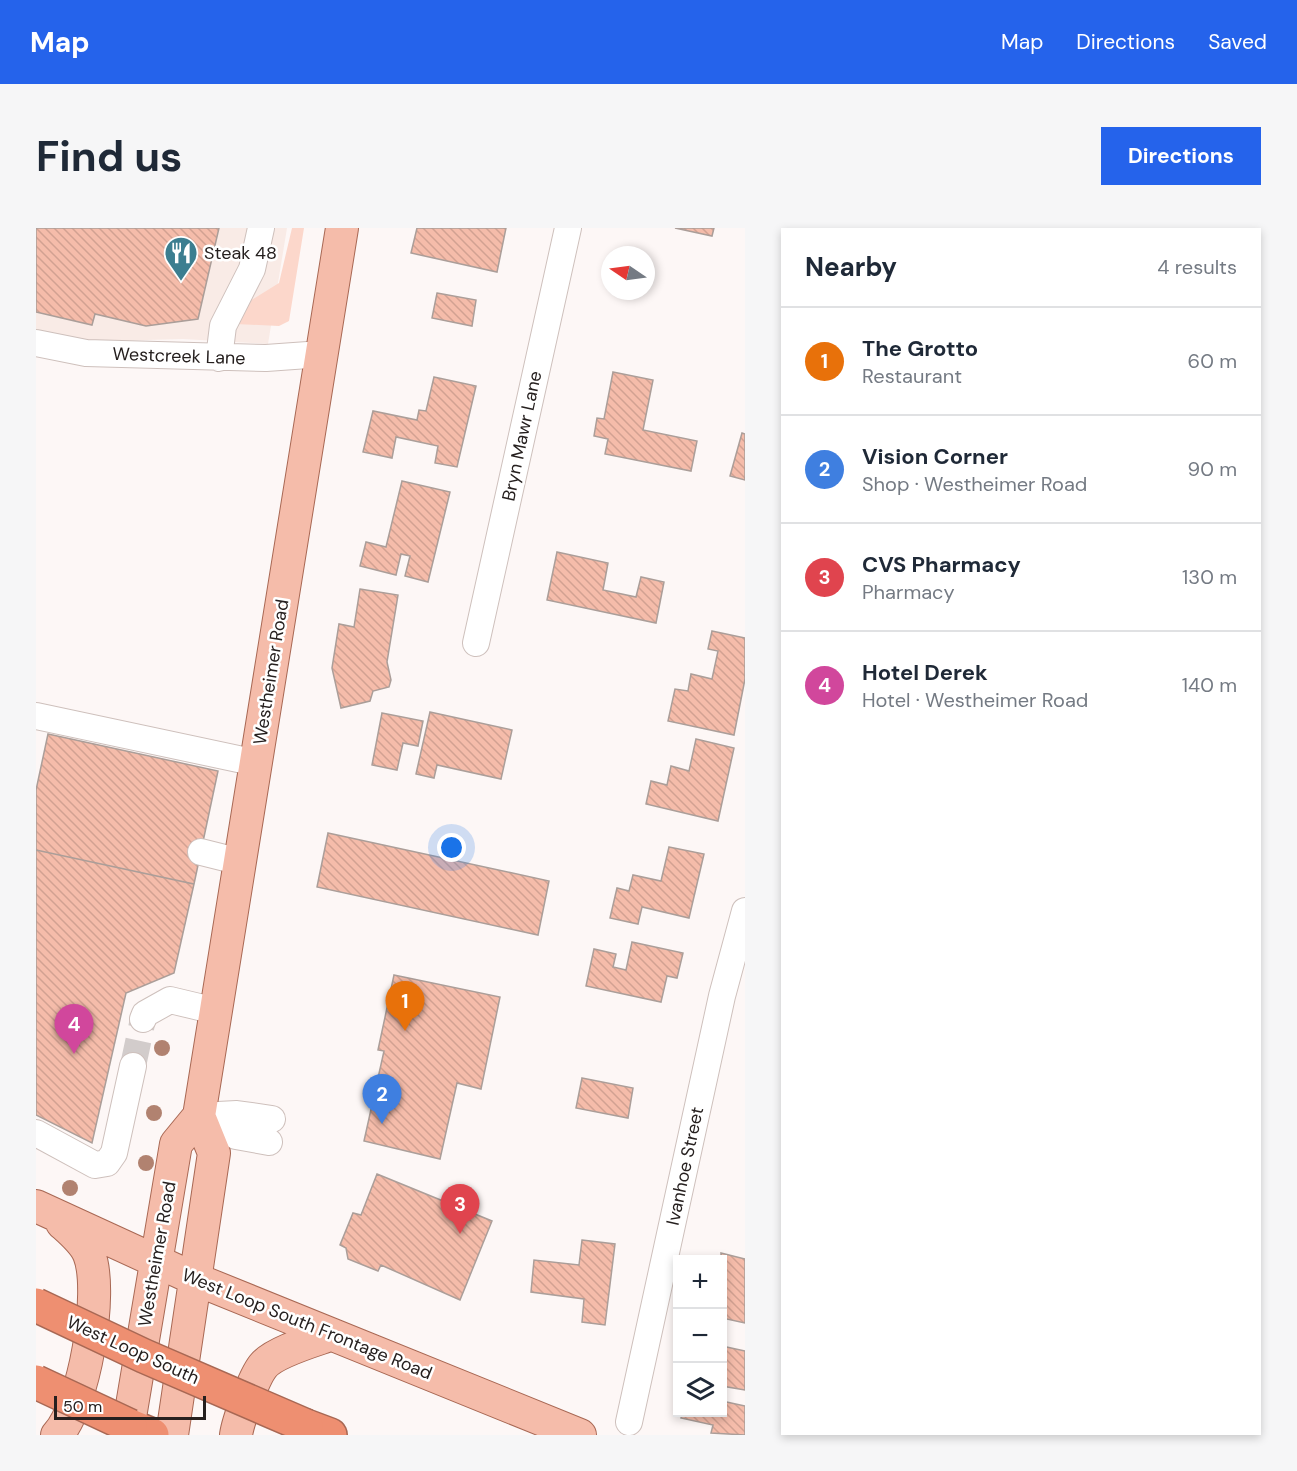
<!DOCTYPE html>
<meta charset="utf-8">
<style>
:root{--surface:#fff;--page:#f6f6f7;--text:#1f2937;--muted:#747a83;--line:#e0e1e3;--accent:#2563eb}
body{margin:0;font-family:"DM Sans",sans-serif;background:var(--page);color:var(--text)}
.controls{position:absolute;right:18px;bottom:18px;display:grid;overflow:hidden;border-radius:0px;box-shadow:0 3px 9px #0003}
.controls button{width:54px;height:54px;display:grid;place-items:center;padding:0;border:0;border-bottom:2px solid var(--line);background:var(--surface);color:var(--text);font:30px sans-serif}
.compass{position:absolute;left:565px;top:18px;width:54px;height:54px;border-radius:50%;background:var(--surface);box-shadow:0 3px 9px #0003;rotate:283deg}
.scale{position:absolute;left:18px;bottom:15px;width:152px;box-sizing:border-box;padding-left:6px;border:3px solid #26201f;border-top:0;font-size:16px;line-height:21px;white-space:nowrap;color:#26201f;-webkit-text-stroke:4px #fff;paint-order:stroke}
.you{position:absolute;left:416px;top:620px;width:21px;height:21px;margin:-15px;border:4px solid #fff;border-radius:50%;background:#1a73e8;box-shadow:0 0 0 9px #1a73e833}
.badge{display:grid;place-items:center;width:39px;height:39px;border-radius:50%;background:var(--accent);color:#fff;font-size:20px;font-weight:700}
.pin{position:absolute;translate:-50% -50px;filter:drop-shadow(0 2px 3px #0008)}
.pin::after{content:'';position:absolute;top:32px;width:21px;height:18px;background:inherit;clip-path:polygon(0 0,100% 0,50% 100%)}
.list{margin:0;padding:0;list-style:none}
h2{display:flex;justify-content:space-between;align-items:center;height:78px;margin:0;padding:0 24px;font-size:26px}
h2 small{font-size:20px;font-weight:400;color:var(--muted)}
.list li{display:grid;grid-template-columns:39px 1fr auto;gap:18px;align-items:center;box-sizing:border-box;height:108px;padding:0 24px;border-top:2px solid var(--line)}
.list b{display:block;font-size:22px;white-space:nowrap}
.list p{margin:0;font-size:20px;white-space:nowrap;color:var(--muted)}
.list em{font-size:20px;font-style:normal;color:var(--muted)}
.icon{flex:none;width:33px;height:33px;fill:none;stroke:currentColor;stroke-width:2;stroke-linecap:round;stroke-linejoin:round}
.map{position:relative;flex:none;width:709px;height:1207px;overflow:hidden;border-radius:0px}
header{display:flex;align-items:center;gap:36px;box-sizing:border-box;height:84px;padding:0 30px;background:var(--accent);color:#fff}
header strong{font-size:28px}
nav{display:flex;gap:33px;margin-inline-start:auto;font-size:21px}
.intro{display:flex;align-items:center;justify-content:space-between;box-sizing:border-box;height:144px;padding:0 36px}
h1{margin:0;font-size:42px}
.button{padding:15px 27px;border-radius:0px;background:var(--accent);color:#fff;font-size:21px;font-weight:700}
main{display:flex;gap:36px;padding:0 36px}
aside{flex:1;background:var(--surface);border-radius:0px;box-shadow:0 3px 9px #0003}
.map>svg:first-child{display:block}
</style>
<header>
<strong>Map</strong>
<nav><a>Map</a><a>Directions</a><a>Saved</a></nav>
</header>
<div class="intro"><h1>Find us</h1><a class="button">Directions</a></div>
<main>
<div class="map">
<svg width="709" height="1207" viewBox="0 0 709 1207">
<defs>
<pattern id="building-back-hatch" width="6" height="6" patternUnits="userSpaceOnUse" patternTransform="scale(1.5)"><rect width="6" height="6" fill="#f5bcaa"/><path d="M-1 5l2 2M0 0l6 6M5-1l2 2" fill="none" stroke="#d2a192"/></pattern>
</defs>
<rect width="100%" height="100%" fill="#fdf7f6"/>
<path fill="#f9ebe6" d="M0,0H251L232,116L147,111L37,114L0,106Z"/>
<path fill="#fcd7cb" d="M256,0H268L253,93L243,98L200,96L204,79L243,55Z"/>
<path fill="url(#building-back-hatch)" stroke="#ab9e99" stroke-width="1.5" d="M0,0H183L162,91L110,98L59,86L56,97L0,84Z
M381,0H470L461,44L375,25Z
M639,0H678L676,8Z
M401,65L440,72L436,98L396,90Z
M577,144L617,152L607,202L661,213L655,243L569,226L572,211L558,208L561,190L568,191Z
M398,149L440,158L421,239L399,235L402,218L360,209L356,230L327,224L337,183L381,192L383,182L390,183Z
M706,205L709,206V252L694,248Z
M366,253L414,264L392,354L369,348L374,328L365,326L360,347L324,338L330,314L350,319Z
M521,324L572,335L567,362L600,369L605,349L628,354L620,395L511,372Z
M324,361L362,367L351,434L355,452L353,459L337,463L334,473L305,480L296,440L303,396L318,399Z
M676,403L709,410V451L698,507L632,493L639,461L652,463L655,446L676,451L682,423L672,421Z
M394,484L476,502L465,551L401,537L398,550L380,546Z
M346,485L387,493L382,518L367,515L361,542L336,537Z
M12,506L182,543L158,656L0,622V562Z
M660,511L698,520L682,593L610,576L615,553L631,557L635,538L653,543Z
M292,605L513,653L502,707L281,659Z
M633,619L668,626L653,690L606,679L602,696L574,690L581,660L593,663L597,647L625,653Z
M0,622L158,656L138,745L90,765L56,915L0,887Z
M596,714L647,725L641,750L631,748L625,774L550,758L558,721L580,726L577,739L590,742Z
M358,747L464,769L445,861L421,855L404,931L328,913L348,823L342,822Z
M546,850L597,860L592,890L540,880Z
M341,946L456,993L424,1072L345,1037L342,1043L312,1031L310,1020L304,1017L317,985L325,987Z
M546,1012L579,1016L569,1097L546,1094L548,1071L495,1064L498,1032L543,1037Z
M685,1025L709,1031V1095L686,1090Z
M686,1118L709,1123V1162L686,1158Z
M686,1173L709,1178V1207L675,1205L677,1197L645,1190L647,1184H686Z"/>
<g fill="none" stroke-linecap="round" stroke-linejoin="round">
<path stroke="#d2cccb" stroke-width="26" stroke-dasharray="26 13" stroke-linecap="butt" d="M97,838L107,791"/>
<g stroke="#cec0bc" stroke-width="28">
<path id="minor" d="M0,115L50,125L230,130L286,126
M183,130L187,98L216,41L225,0
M440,415L532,0
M0,488L221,535
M165,624L205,634
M107,791L109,786L134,772L180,783
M163,888L200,908L233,914
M163,888L201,886L236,891
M0,905L59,937L71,935L78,925L97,838
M593,1194L686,768L709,683"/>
</g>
<g stroke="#a86854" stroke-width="34">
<path id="major" d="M0,978L159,1051L544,1207
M21,1207C48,1179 68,1063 53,1026C48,1014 36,1004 26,995
M91,1207L140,916L163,888L306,0
M136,1207L178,925L163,888
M200,1207C202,1193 218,1149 227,1138C238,1124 277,1113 294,1107"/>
</g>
<g stroke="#a86854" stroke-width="36">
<path id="highway" d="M94,1198L116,1207
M270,1198L294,1207"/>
</g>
<use href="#minor" stroke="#fff" stroke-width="26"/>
<use href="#major" stroke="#f5bcaa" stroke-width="32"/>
<use href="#highway" stroke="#ee8f71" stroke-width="33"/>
<g stroke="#a86854" stroke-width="36" stroke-linecap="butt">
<path id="highway-bridge" d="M0,1077L108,1128L270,1198
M0,1154L94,1198"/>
</g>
<use href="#highway-bridge" stroke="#ee8f71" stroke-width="33"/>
</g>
<g fill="#b18270">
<circle cx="126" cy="820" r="8"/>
<circle cx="118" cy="885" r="8"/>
<circle cx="110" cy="935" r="8"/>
<circle cx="34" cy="960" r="8"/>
</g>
<defs>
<g id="restaurant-pin" transform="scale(1.725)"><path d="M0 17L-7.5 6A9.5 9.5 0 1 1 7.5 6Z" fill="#3c7e90" stroke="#fff"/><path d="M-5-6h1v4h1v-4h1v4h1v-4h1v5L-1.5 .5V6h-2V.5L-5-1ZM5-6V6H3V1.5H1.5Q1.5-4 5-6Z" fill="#fff"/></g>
</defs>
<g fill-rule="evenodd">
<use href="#restaurant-pin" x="145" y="25"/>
</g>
<g text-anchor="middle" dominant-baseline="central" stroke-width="5" stroke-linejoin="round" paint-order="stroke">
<g font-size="18" fill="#26201f" stroke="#fff" text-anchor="start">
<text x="168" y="25">Steak 48</text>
</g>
<g font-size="18" fill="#26201f" stroke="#fff">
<text transform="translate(143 128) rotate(2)">Westcreek Lane</text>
<text transform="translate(486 208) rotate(-78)">Bryn Mawr Lane</text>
<text transform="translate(235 444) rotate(-81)">Westheimer Road</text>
<text transform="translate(649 938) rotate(-78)">Ivanhoe Street</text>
<text transform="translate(121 1026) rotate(-80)">Westheimer Road</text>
<text transform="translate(271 1096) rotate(22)">West Loop South Frontage Road</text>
<text transform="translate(97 1122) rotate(24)">West Loop South</text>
</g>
</g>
</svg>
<div class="controls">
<button>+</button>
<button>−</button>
<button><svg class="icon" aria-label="layers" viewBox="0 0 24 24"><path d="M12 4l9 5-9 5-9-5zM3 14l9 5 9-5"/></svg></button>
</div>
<svg class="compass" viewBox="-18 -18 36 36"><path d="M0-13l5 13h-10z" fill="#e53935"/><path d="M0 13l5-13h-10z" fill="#747a83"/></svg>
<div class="scale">50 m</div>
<div class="you"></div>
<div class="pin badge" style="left:369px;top:803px;background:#e8710a">1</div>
<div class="pin badge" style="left:346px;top:896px;background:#3f7fe0">2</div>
<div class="pin badge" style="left:424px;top:1006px;background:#e0444e">3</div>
<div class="pin badge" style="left:38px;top:826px;background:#d1479c">4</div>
</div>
<aside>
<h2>Nearby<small>4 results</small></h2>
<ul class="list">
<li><span class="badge" style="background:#e8710a">1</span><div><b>The Grotto</b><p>Restaurant</p></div><em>60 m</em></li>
<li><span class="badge" style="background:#3f7fe0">2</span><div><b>Vision Corner</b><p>Shop · Westheimer Road</p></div><em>90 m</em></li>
<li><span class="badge" style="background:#e0444e">3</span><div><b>CVS Pharmacy</b><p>Pharmacy</p></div><em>130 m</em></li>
<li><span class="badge" style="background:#d1479c">4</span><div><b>Hotel Derek</b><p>Hotel · Westheimer Road</p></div><em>140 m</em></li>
</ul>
</aside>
</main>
